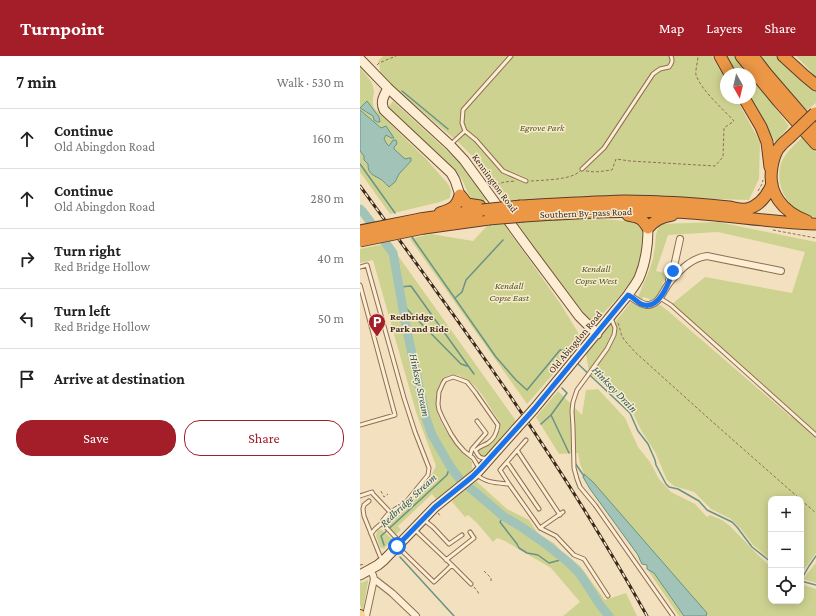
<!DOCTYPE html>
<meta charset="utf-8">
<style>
:root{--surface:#fff;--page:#f6f6f6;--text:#222;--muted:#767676;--line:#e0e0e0;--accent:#a31e28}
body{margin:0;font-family:"Crimson Pro",serif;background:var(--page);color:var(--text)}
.controls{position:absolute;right:12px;bottom:12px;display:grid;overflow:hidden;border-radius:8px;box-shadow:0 2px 10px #0003}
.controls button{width:36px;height:36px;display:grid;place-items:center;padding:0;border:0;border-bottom:1px solid var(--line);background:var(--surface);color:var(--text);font:20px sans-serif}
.compass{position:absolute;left:360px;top:12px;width:36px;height:36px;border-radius:50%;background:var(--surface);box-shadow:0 2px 10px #0003;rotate:172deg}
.stop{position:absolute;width:12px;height:12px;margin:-9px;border:3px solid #1a73e8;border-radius:50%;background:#fff}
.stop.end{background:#1a73e8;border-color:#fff;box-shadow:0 1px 4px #0008}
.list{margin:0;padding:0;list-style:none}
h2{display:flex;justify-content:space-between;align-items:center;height:52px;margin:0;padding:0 16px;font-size:17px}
h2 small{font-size:13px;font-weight:400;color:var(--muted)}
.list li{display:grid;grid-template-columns:26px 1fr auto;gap:12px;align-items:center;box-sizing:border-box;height:60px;padding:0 16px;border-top:1px solid var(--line)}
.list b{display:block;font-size:15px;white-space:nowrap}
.list p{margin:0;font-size:13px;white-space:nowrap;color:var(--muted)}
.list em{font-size:13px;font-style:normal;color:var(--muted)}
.actions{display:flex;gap:8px;padding:12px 16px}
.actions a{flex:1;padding:9px 0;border:1px solid var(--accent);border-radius:16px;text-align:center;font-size:14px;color:var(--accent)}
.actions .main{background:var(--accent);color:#fff}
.icon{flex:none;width:22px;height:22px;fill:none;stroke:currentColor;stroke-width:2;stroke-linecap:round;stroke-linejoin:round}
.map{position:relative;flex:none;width:456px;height:560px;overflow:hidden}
header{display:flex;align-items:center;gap:24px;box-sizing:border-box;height:56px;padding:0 20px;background:var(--accent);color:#fff}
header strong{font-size:19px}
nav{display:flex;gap:22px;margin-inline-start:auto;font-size:14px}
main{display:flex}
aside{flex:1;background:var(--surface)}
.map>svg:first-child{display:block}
</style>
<header>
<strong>Turnpoint</strong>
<nav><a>Map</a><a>Layers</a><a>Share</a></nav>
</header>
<main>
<aside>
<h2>7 min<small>Walk · 530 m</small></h2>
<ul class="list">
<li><svg class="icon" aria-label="ahead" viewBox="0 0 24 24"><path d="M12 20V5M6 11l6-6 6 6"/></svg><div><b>Continue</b><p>Old Abingdon Road</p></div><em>160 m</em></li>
<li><svg class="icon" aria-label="ahead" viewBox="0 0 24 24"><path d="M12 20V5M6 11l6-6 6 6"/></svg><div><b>Continue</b><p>Old Abingdon Road</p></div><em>280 m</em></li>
<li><svg class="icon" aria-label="right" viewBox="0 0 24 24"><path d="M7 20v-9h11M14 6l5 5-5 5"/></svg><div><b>Turn right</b><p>Red Bridge Hollow</p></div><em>40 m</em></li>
<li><svg class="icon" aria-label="left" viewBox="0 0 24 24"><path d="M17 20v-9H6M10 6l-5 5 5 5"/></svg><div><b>Turn left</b><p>Red Bridge Hollow</p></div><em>50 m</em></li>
<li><svg class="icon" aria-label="arrive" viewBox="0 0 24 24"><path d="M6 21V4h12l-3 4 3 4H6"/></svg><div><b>Arrive at destination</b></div></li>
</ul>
<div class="actions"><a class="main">Save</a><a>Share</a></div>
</aside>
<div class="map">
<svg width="456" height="560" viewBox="0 0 456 560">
<rect width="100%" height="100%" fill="#f3e0be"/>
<path fill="#ced291" d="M23,0H352L366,24V42H376L400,86L399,123L389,144L248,140L144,145L122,110L98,86L21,21L19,7L18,5Z
M365,0H377L429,70L416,87L389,42L390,18H375Z
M400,0H418L456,35V47L447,54L425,32Z
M436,0H456V21L443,7Z
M0,12C6,19 14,26 14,36C13,42 12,46 14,52L67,104L88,128L91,134L90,142L80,146L30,158L0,116Z
M33,45L100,107L129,144L114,145C105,137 106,126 98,118C78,94 50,75 28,52Z
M442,81L456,96V161C430,158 412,130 422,105C426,96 435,89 442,81Z
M218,161L278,166L285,173L284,195L273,222L265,234L238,263L229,264L155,167L174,164Z
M358,166L456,186V497L441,518V443H411V504L393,489L381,473L371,463L351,453L334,436L314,430L307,424L295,396L281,374L271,353L229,316L226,298L251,268L256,265L271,246C283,253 288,253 300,249L307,254L431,361L434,358L312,248L345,221L432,237L445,196L358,176L308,179L296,215L309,218L302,228L305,230C301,237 297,244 289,246L290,243L283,241L282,245L278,241L289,215L293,203L295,191L296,178L300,168Z
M148,168L146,171L200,247L219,278L214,294L167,348L50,183L71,178L113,185L127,170Z
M29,187L156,365L126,401L122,399H120L118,395L119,393C132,387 144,379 138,363C129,351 120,332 108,324C81,306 72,338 78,359C84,376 100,393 112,406V415L77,444L72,438L38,470L41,474L35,479L28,471L27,466L49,447L69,424L76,410L56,356L13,204L0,207V193Z
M238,333L265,362L278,391L290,406L299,423L311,436L335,448L347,461L350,459L362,464L370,470L398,499L411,511V545H441V528L456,533V560H319L287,513V509L282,508L280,504L278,499L230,433L223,421L224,418L220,408L218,397L199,398L176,361L198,335L222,359L226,334Z
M116,425L147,453L169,464L179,479L194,487L199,493L220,510L245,544L266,537L277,560H203L220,546L191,512L145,485L137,482L133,486L117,467L108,459L105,461L92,446L94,441Z
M21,473L32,483L24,493L20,491L16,480L17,475Z
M456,507V527L443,523Z
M8,524V526L3,554H2L0,548V525L1,527Z"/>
<path fill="#a2c4b8" stroke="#689385" d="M7,45L19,61L20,66H17L14,64L13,60L0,52Z
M0,54L21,72L26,70L34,82H31L26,79L24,83L27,88L29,90L33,84H36L37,88L34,91V93L45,103L49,102H51V105L39,118L35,126L29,131C27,129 24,126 22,124C14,119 8,119 8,108L4,104V100L0,95Z
M224,418L233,426L286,487L347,557L346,560H324L294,517L287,513V509L282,508L280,504L278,499L230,433L223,421Z"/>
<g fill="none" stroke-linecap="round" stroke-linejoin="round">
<path stroke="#689385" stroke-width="1.5" d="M42,35L88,73
M0,108L35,157
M52,181L136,301L156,324L167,334L200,294L206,295L212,302
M39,231L51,230L114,318
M95,242L102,236L106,224L143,184
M42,248L101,308L107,310
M216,306L270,357L278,375L288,388L295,404L296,409L306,428L309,431L318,433L339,445L347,454L372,466L377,471L392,491L411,506
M202,332L207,337L191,359L209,397
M181,368L191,359
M215,407L224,420
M143,460L140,466L157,488L159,492L167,497L173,498L178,499L189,507L204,503
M24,489L21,480L87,419L90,410
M40,501L94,560
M441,524L449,510L456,500
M441,525L456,529"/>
<path stroke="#a2c4b8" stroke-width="9" d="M0,153L3,156L33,197L46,270L66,362L72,379L90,410L101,425L115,436L143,460L160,470L183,486L208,506L220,518L240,549L249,560"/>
<g stroke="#8d6f55" stroke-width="5">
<path id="lane" d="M151,0L103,54L102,67L105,75L116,84L143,115L166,125
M91,88L105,75
M222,113L244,92L293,18L300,13L309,11C312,7 313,5 311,0
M0,211L7,209L44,342L55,376L69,412L68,419L46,446L28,458L23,464L22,467L15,473L11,478
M0,229L35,359L0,369
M300,242L311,249L456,379
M251,262L255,272L254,279L247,293L217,334L213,346L212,355L213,371L214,412L217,423L220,431L235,449L313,560
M115,394C118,399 119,403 126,402
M116,394C120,390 123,390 128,387C134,383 137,376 138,369L115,336L107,326L99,323L93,321L85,324L83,327L79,336L78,348L79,354L83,363L91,378L97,387L104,395L113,402L119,412
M157,394L200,459
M110,400L112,393L126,377L117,365
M147,406L179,453
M117,419C126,427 138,427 149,428L180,472L203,456
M149,428L140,414L166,384
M0,440L12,436L13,438L30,456
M9,445L4,449L3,453L4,460L20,500L23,503
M64,464L73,471L89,488L102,479
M22,467L39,485
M180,472L196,480L214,499L224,503L248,540
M38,491L74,526L92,509L55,474
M86,504L114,482L110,476
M92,509L111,528"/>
</g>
<g stroke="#8d6f55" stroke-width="8">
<path id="street" d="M309,224L313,215L320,183
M268,239C274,242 280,249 287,249C300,249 303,234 310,226C320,214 331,202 347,200L421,215
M14,523L32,537L56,560
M6,560L14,523L13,519L10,514"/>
</g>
<g stroke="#6f5038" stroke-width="11">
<path id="secondary" d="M0,3L28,32L90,89L104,104L169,193L219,260L237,278
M28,32C24,40 20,45 24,54L91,117L95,124L100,139
M174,353L268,239C272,233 276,228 279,222C286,206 288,189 288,172
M0,519L18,509L24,504L75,451L116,418L156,373"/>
</g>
<g stroke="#5a3d2a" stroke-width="12">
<path id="primary" d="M0,559V560"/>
</g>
<g stroke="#5a3d2a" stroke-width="13">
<path id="highway" d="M360,0L370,18
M381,0L418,45L456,88
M393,0L406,17L456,75
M423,0L445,20L456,29
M384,42L401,71L407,86L410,111
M429,82C425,85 421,89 418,93C415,98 413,105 412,111C407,137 423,156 447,165
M100,139L107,148L120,150
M161,150C196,148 230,146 265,145C284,145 304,146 323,147C338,148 354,149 369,151C375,152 381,154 387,153C400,150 407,140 412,128
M80,157C92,153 97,151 100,139
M268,159C279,161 282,162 288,172C295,164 301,161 312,159
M164,160C214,157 264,154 314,156C361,158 407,166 454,168
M60,163L122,154
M64,172L129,163"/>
</g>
<path stroke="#8d6f55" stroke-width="1" stroke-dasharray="3 2" stroke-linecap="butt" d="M17,9L19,7L36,0
M226,115L235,116L252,114L256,103L270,105L355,110L363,101L364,72L374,65C363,53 341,34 336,19C335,15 338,5 338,0
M171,125C183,124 212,124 220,115
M132,131L144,126L156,125
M398,135L402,128L403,124
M413,174L456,182
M258,267C260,271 260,276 262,280C265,286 271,291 275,296L347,361L440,443
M21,435L24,441L28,438
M441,444L456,457
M78,457L81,461
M0,509L5,508
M124,515L131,522V525
M114,531L118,536L119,539"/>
<use href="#lane" stroke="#fcedd3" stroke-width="3"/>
<use href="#street" stroke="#fcedd3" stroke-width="6"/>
<use href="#secondary" stroke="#fcedd3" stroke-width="9"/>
<use href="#primary" stroke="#fad392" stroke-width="10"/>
<use href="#highway" stroke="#ec9745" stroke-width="11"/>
<g stroke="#3b281b" stroke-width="3">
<path id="rail" d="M0,130C43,189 87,249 129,309C185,390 239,474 287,560"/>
</g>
<use href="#rail" stroke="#f9eacf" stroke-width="1.5" stroke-dasharray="4.5" stroke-linecap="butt"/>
<g stroke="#6f5038" stroke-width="11" stroke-linecap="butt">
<path id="secondary-bridge" d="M156,373L174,353"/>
</g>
<g stroke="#5a3d2a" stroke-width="13" stroke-linecap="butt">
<path id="highway-bridge" d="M429,82L455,57
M122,154L161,150
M129,163L164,160
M0,175L60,163
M0,185L64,172"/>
</g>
<use href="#secondary-bridge" stroke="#fcedd3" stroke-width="9"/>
<use href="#highway-bridge" stroke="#ec9745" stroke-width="11"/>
</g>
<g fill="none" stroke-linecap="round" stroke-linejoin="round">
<path stroke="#1a73e8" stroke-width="5" d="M37,490L75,451L112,421L120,413L174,353L268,239C273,241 277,246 281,248C299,256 309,226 313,215"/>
</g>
<defs>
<g id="parking-pin" transform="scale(0.9)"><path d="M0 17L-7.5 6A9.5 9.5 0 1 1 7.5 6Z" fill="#a31e28" stroke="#f9eacf"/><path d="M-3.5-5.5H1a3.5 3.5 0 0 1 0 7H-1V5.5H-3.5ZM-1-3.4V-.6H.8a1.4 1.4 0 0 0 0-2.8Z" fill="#fff"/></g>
</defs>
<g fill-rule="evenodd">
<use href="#parking-pin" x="17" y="266"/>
</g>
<g text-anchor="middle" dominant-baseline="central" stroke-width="3" stroke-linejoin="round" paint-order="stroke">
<g font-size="10" font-style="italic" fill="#4f5a1f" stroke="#f9eacf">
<text x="182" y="71">Egrove Park</text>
<text x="236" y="212">Kendall<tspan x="236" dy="12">Copse West</tspan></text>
<text x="149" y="229">Kendall<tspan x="149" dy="12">Copse East</tspan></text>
</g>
<g font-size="10" fill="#3b281b" stroke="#f9eacf">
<text transform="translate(135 127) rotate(54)">Kennington Road</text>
<text transform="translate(226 157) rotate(-2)">Southern By-pass Road</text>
<text transform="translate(215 286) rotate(-50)">Old Abingdon Road</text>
</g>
<g font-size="10" font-weight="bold" fill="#3b281b" stroke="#f9eacf" text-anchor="start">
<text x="30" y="260">Redbridge<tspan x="30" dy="12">Park and Ride</tspan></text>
</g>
<g font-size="11" font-style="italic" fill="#295c56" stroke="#f9eacf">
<text transform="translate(60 329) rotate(78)">Hinksey Stream</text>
<text transform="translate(255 333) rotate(46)">Hinksey Drain</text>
<text transform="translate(48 444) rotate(-43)">Redbridge Stream</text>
</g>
</g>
</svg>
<div class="controls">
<button>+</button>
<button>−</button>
<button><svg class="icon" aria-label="locate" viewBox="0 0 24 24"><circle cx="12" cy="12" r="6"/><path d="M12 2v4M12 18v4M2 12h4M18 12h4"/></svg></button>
</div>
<svg class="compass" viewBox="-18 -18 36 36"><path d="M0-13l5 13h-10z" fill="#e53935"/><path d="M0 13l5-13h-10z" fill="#767676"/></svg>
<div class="stop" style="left:37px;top:490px"></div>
<div class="stop end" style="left:313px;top:215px"></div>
</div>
</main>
